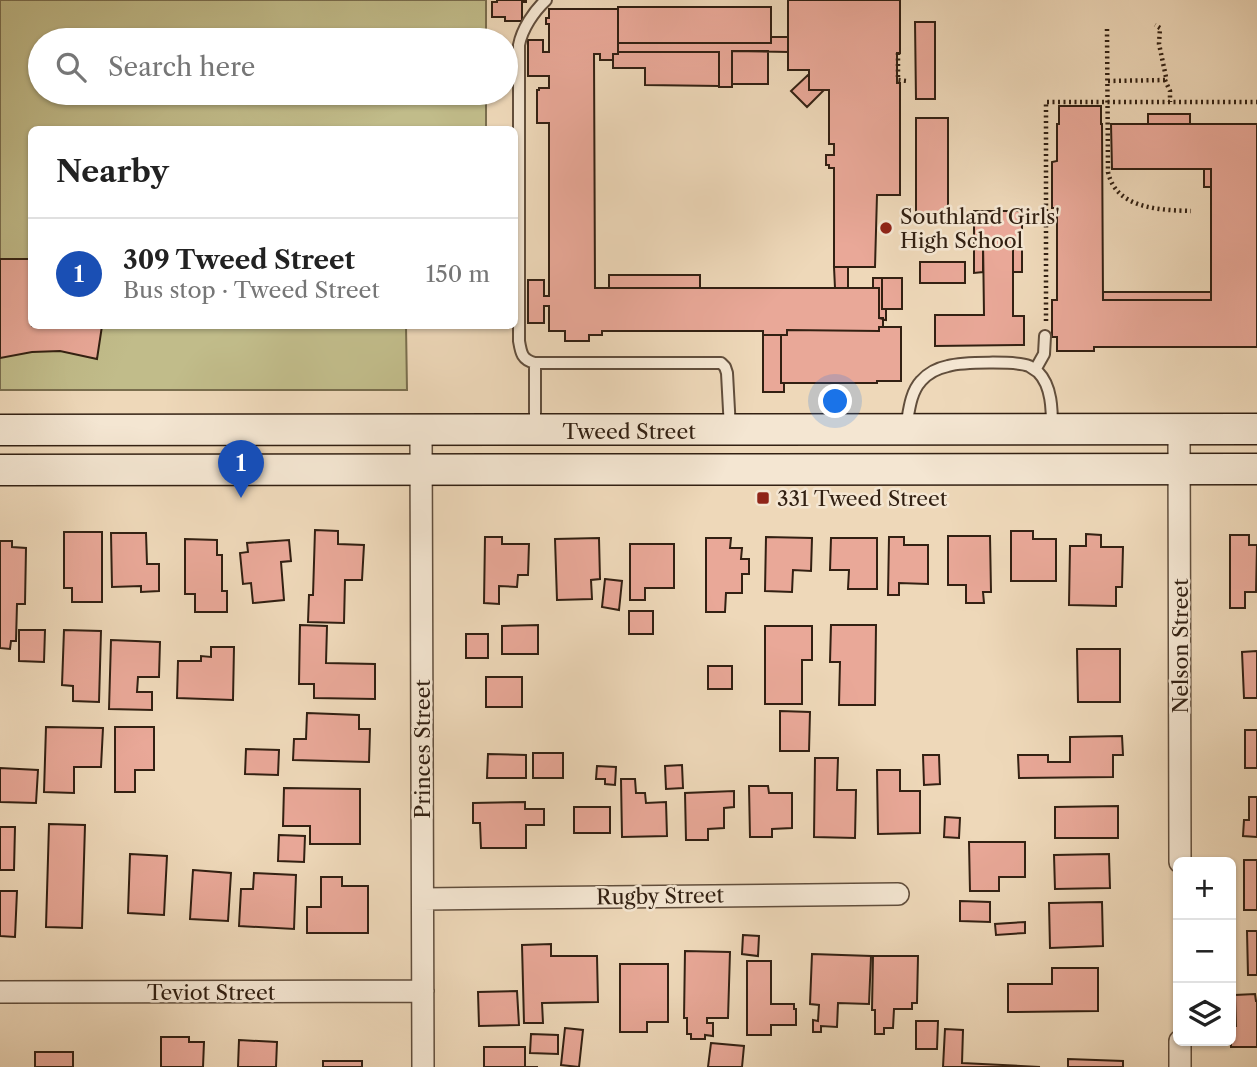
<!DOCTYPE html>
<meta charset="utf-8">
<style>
:root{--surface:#fff;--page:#f6f6f6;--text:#222;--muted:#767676;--line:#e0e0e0;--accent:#ea580c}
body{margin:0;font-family:"Libre Caslon Text",serif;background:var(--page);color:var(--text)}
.controls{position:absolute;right:21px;bottom:21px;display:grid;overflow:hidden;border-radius:10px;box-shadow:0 2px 5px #0004}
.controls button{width:63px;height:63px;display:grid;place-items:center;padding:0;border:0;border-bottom:2px solid var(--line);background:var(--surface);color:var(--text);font:35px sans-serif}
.you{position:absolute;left:836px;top:402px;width:24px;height:24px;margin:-18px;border:5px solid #fff;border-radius:50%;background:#1a73e8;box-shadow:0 0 0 10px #1a73e833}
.badge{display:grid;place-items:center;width:46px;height:46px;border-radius:50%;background:var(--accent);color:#fff;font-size:23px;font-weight:700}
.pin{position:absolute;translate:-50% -58px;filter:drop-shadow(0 2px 4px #0008)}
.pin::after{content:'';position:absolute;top:37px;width:24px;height:21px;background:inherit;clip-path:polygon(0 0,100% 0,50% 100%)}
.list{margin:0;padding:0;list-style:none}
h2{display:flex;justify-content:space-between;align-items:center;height:91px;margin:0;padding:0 28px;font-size:30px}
h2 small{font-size:23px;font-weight:400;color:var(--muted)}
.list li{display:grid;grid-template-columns:46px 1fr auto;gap:21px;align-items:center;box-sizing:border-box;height:112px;padding:0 28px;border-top:2px solid var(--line)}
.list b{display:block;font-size:26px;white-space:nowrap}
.list p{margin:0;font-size:23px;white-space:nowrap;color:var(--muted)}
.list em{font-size:23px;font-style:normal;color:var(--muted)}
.icon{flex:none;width:38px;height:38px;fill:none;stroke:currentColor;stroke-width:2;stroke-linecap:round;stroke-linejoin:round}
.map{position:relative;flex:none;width:1257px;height:1067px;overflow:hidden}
.search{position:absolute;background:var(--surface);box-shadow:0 2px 5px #0004;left:28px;top:28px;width:490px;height:77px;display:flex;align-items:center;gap:18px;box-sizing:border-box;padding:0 24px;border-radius:38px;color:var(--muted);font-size:26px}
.panel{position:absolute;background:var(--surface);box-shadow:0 2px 5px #0004;left:28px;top:126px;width:490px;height:203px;border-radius:10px}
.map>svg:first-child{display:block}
</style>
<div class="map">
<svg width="1257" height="1067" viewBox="0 0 1257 1067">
<rect width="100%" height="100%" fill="#eed8b9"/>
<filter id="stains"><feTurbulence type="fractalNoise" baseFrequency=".00286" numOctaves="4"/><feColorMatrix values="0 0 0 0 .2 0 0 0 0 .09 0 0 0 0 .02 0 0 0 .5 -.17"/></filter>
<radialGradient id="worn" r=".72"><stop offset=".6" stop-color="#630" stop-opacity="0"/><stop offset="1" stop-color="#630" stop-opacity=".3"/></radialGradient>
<path fill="#c1bc8a" stroke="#7a6e4e" stroke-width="2" d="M0,0H486V40H40V93H486V129L32,130V326H406L407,390H0Z"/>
<path fill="#e9a898" stroke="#322012" stroke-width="2" d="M497,0H526V2H522V21H505V17H492V2H497Z
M788,0H900V53H897V83H900V195H877L875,267H834V168H829V165H826V155H834V144H829V90H809V70H788Z
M618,7H771V43H618Z
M549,9H618V54H613V60H600V54H594L595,288H879V318H883V327H879V331L787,330V335H763V331H602V335H589V341H565V331H549V306H544V323H528V280H544V296H549V123H537V90H539V88H549V76H528V40H543V52H549V24H546V18H549Z
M915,22H935V99H916Z
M771,37H788V52L732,51V87H719V52H618V43H771Z
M732,51H768V84H732Z
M618,52H719V86L645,85V68H613V54H618Z
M809,74V90H824L807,107L791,91Z
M1059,106H1101V124H1102L1103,300H1211V169H1112L1111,124H1257V347H1094V351H1057V337H1052V300H1057V208H1052V162L1057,161V124H1059Z
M1148,114H1190V124H1148Z
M916,118H948V215H916Z
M1204,169H1211V187H1204Z
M974,211H1022V240H1013V316H1024V345L935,346V315H984L983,240H974Z
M974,240H983V272L974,273Z
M1013,240H1022V272H1013Z
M0,259H32V326H102L97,359L60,351L32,352L0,358Z
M920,262H965V283H920Z
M834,267H848V288H835Z
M609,275H700V288H609Z
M873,278H882V309H886V320L879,318V288H873Z
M882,278H902V309H882Z
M1103,292H1211V300H1103Z
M879,327H901V381H877V383H781V335H787V330L879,331Z
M763,335H781V383H784V392H763Z
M315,530L338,531V544L364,545L362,580H345L344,623L308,622L309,595H313Z
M1011,531H1033V539H1056V581H1011Z
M64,532H102V602H72V588H64Z
M111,533H146L147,564H159V591L141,592V586L112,587Z
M1086,534L1101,535V547H1123L1122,587H1116V606L1069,605L1070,546H1086Z
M1230,535H1249V545H1257L1256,592H1245V608H1230Z
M948,536H990L991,592H983L984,603H966V585H948Z
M485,537H502V544H529L528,575H518L517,587L499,586V604L484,603Z
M766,537L812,538L811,571L793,570L792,592L765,591Z
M889,537H904V545H928V584L899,583V595H888Z
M599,538L600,579L591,580L592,599L557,600L555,539Z
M706,538H731L730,548H742L741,559H749V574H742V593H726L725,612H706Z
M831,538H877V589H848L849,570H830Z
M185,539L217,540V555H222V591H227V612H195V594H185Z
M289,540L291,561L281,562L284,600L253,603L251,583L243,584L240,553L248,552L247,543Z
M0,541H12V547L26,548L25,604H17L16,641H11L10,649L0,648Z
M630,544H674V588H645V600H630Z
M605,579L622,581L619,610L602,607Z
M629,611H653V634H629Z
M300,625L327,626L326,663L375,664V699L314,698V684H299Z
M538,625V654H502V626Z
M831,625H876L875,705H839L840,662H830Z
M765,626H812V660H802V704H765Z
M19,630H45L44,662L19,661Z
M64,630L101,631L99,702L73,701V686L62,685Z
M466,634H488V658H466Z
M111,640L160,642L159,677H138L137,692H152V710L109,709Z
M211,647H234L233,700L177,698L178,661H201V656L211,657Z
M1077,649H1120V702H1078Z
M1257,651V698H1244L1242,652Z
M708,666H732V689H708Z
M486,677H522V707H486Z
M780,711L810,712L809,751H780Z
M307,713L359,715V729H370L369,762L293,760L294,739H306Z
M46,727L103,728L101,767H74V793L44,792Z
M115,727H154V770H135V792H115Z
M1245,730H1257V768H1245Z
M1122,736L1123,755H1113V777L1019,778L1018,755H1048V762H1070V737Z
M246,749L279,750L278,775L245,774Z
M533,753H563V778H533Z
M488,754L526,755V778H487Z
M923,755H939L940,784L924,785Z
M815,758H838L837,790H856L855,838L814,837Z
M682,765L683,788L666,789L665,766Z
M597,766L616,767L615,785L605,784V779H596Z
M0,768L38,770L36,803L0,802Z
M877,770H900V791H920V833L878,834Z
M621,779H635L636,793H645L646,803L666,802L667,836L622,837Z
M749,786H768L769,793H792V828L772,829V837H750Z
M284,788L360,789V844H310V826H283Z
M734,791V807L724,808V828L708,829V840H686L685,793Z
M1249,797H1257V837L1243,836L1244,820H1249Z
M525,802V809H544V825H526V848H481L480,823H473V803Z
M1118,806V838H1055V807Z
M574,807H610V833H574Z
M945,817L960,818L959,838L944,837Z
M49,824L85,825L82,928L46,927Z
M0,827H15L14,870H0Z
M279,835L305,836L304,862L278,861Z
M969,842H1025V877H999V891H970Z
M130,854L167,856L164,915L128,913Z
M1109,854L1110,888L1055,889L1054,855Z
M1244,860H1257V910H1244Z
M193,870L231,873L228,921L190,919Z
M254,873L296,875L294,929L239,926L241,889H253Z
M321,877H342V886H368V933H307V907H321Z
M0,891H17L15,937L0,936Z
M960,901L990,902V922L960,921Z
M1102,902L1103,946L1050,948L1049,903Z
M1025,922V933L996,935L995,924Z
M1247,931H1257V975H1248Z
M743,935L759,936L758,956L742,954Z
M551,944V956H597L598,1002L542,1003L543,1023H524L522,945Z
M685,951L730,952L728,1018H707V1023H713V1036L705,1035V1039H691V1034H687V1018H684Z
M812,954L871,956L869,1004L838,1003L837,1027L821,1026V1032H813V1020L818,1021L819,1005L810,1004Z
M873,956H918L917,1003H912V1009H894L893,1028H884V1034H875V1010H872Z
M747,961H771V1004H794V1009H796V1025H771V1035H747Z
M620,964H668V1022H647V1032H620Z
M1052,968H1098V1011L1008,1012V984H1052Z
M517,991L519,1025L479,1026L478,992Z
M1255,994L1256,1001H1257V1047H1231V1026H1236L1235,995Z
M916,1021H938L937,1049H916Z
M565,1028L583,1030L579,1067L561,1065Z
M945,1029L963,1030L962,1063L1040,1067H943Z
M531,1034L558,1035V1054L530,1053Z
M161,1037H189V1042H204L203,1067H161Z
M239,1040L277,1042L276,1067H238Z
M711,1043L744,1046L742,1067H708Z
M484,1047H525V1067H538H484Z
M35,1052H73V1067H35Z
M1068,1059L1123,1061V1067H1068Z
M323,1061H362V1067H323Z"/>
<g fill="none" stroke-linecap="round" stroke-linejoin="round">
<g stroke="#614e3c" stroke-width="14">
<path id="lane" d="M546,0C534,11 522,29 519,45V341C521,353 522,360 535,363H721L725,367L727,373L730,429
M1035,370L1044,354L1045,336
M535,426V363
M906,427C909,412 910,393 921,381C928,373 938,368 948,366C962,362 1017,361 1029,366C1032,368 1035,370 1038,372C1052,386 1052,410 1052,429"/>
</g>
<g stroke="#614e3c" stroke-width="24">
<path id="street" d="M1179,429L1180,862
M421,431L423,1067
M423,899L898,894
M0,992L423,991
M1180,1041V1067"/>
</g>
<g stroke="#322012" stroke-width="33">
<path id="secondary" d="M0,430L1257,429
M0,470L1257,469"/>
</g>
<path stroke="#322012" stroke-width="4.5" stroke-dasharray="2 3.5" stroke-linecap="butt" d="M1107,29L1108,172C1116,209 1160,210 1191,211
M898,53V80L907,81
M1165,80L1170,91V102
M1108,81L1165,80L1166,77L1159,44L1160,28L1155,25
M1046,321V102H1257"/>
<use href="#lane" stroke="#f4e6d2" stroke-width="10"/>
<use href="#street" stroke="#f4e6d2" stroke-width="21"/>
<use href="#secondary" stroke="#f4e6d2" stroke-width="30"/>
</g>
<g fill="#8f2418" stroke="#f4e6d2" stroke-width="2.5">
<circle cx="886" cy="228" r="7"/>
<rect x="756" y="491" width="14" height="14" rx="3.5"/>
</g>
<g text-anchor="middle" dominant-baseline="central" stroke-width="5" stroke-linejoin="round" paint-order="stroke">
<g font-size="21" fill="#322012" stroke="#f4e6d2" text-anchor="start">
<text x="900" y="216">Southland Girls'<tspan x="900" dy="24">High School</tspan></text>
<text x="777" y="498">331 Tweed Street</text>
</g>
<g font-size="21" fill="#322012" stroke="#f4e6d2">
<text x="629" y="431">Tweed Street</text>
<text transform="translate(1180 646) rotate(-90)">Nelson Street</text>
<text transform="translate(422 749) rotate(-90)">Princes Street</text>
<text transform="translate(660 896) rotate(-1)">Rugby Street</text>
<text x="211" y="992">Teviot Street</text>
</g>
</g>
<rect width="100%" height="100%" filter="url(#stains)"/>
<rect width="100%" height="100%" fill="url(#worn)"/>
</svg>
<div class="controls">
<button>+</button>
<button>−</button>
<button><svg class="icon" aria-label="layers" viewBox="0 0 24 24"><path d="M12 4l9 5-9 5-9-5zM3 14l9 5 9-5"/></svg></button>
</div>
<div class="you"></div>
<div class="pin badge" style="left:241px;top:498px;background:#1a4fb4">1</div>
<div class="search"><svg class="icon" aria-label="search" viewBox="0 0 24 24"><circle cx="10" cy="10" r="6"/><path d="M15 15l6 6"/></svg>Search here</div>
<section class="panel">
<h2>Nearby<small></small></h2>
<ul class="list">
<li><span class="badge" style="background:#1a4fb4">1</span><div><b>309 Tweed Street</b><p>Bus stop · Tweed Street</p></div><em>150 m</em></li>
</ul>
</section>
</div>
